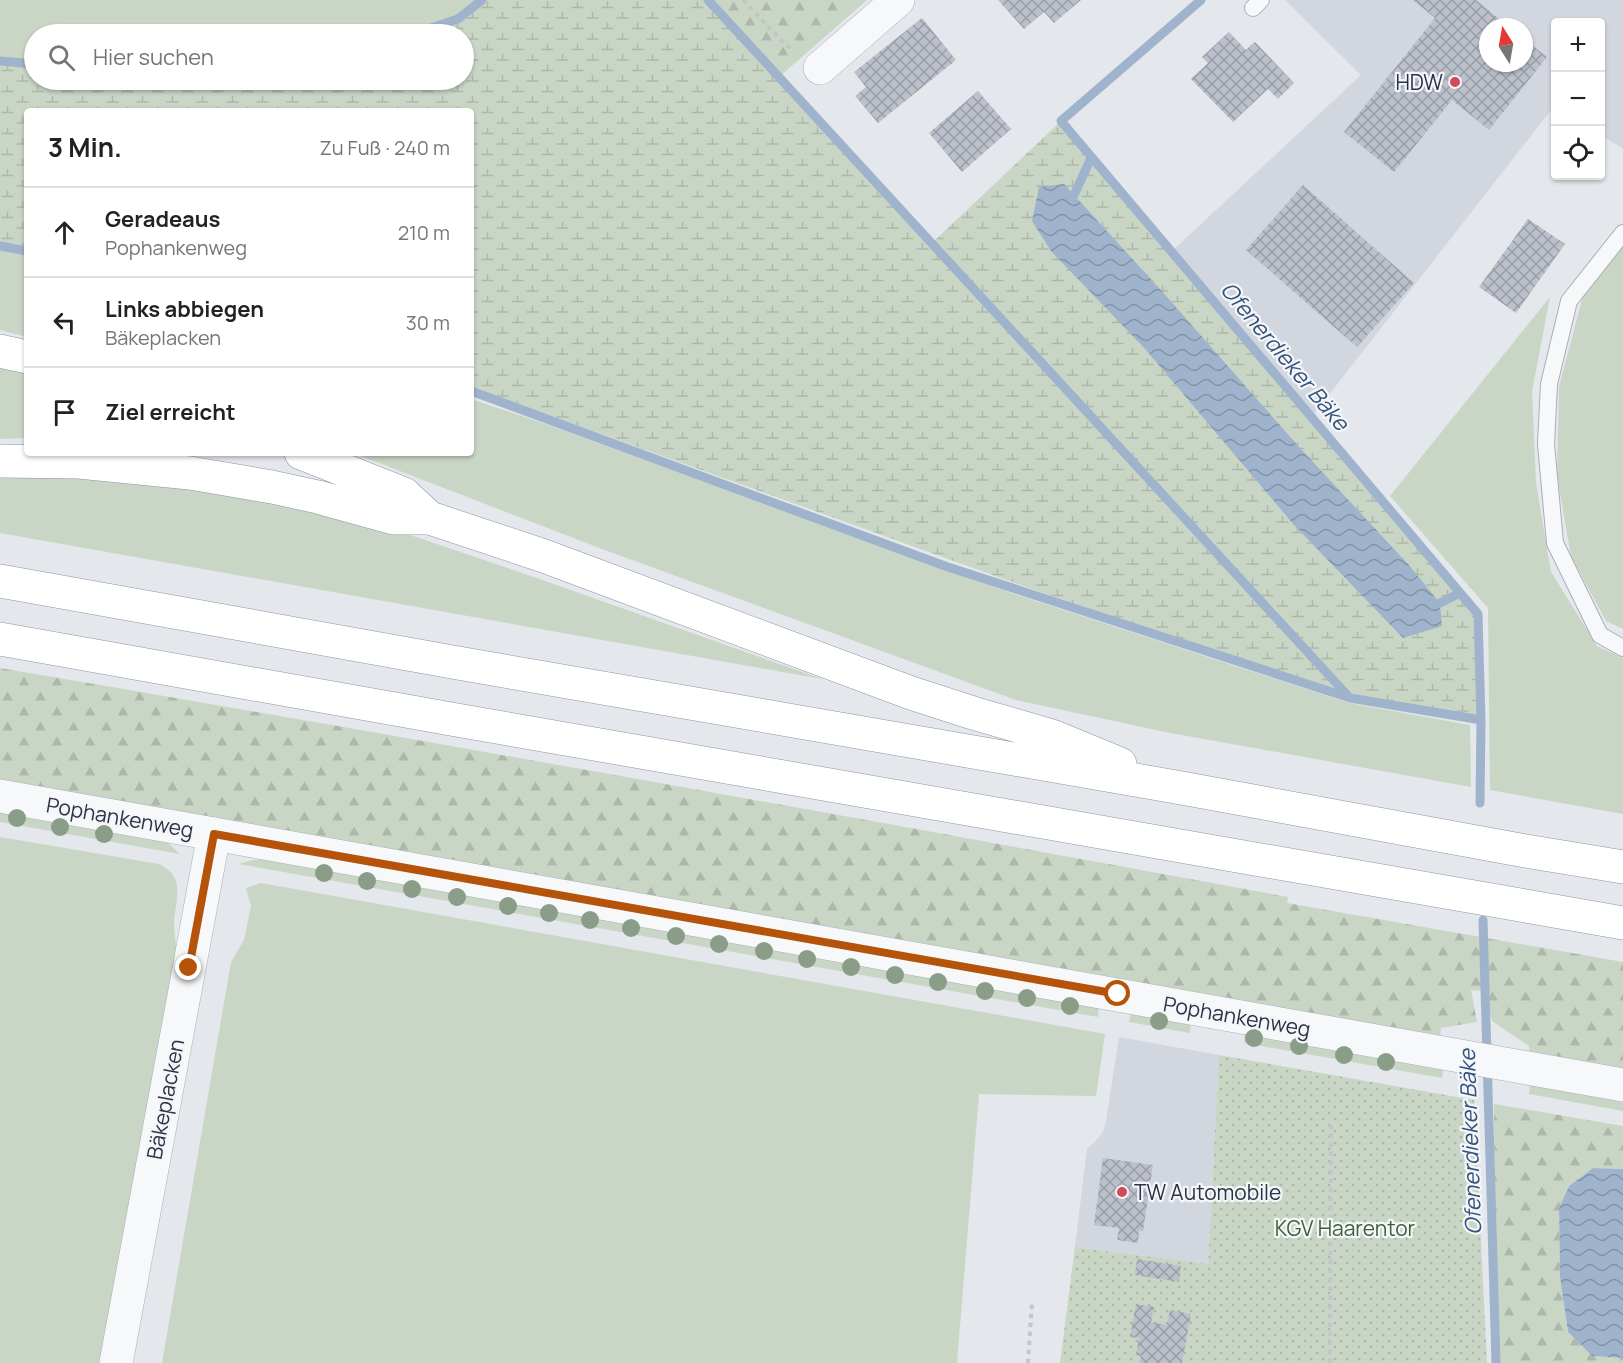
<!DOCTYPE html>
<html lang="de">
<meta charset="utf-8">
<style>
:root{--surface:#fff;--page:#f2f2f2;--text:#222;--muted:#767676;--line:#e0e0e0}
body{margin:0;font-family:Manrope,sans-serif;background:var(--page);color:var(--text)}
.controls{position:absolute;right:18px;top:18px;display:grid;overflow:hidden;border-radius:6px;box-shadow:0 2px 4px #0004}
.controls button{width:54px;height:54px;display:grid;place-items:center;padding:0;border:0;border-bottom:2px solid var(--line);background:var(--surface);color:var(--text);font:30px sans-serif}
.compass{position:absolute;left:1479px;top:18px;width:54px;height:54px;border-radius:50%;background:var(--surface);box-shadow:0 2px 4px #0004;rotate:349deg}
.stop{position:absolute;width:18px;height:18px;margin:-14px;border:4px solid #b45309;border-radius:50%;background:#fff}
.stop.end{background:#b45309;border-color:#fff;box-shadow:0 2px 6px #0008}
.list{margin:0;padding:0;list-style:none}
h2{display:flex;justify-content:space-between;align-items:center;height:78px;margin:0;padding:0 24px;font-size:26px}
h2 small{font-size:20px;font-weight:400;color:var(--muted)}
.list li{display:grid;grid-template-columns:39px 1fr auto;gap:18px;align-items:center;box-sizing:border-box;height:90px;padding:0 24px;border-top:2px solid var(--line)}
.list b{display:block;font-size:22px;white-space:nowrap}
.list p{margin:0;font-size:20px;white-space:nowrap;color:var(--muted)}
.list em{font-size:20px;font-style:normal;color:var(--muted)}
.icon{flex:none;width:33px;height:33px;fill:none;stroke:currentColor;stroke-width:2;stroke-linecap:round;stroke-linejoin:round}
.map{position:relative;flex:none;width:1623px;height:1363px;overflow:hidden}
.search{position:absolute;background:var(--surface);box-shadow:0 2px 4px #0004;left:24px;top:24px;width:450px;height:66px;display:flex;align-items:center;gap:15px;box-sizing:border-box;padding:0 21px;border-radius:33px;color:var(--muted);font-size:22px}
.panel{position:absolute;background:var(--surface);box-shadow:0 2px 4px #0004;left:24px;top:108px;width:450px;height:348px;border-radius:6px}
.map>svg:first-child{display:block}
</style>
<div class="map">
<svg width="1623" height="1363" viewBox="0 0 1623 1363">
<defs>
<pattern id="forest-firs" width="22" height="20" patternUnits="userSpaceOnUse" patternTransform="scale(1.5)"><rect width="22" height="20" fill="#c9d6c5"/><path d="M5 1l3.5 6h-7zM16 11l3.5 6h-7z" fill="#adb8ab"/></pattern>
<pattern id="wetland-marsh" width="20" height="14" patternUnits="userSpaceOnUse" patternTransform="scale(1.5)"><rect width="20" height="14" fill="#c9d6c5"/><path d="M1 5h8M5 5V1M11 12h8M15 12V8" fill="none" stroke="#adb8ab"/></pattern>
<pattern id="garden-dots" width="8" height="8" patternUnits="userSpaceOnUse" patternTransform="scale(1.5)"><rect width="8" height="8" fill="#c9d6c5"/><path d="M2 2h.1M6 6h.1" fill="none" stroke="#adb8ab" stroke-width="1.8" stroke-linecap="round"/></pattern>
<pattern id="water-waves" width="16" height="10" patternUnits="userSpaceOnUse" patternTransform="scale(1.5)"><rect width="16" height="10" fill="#9fb4cc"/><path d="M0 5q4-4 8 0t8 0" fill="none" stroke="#8293a7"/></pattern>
<pattern id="building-cross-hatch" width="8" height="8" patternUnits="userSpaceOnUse" patternTransform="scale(1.5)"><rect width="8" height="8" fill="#bbc0ca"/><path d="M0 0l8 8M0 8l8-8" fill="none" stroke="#989da6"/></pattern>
</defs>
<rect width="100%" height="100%" fill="#e4e7ec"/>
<path fill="#d2d6de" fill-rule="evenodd" d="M1285,0H1623V148L1601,136L1600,22H1556L1555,112L1551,110L1314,414L1171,252L1361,75ZM1488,27H1524V63H1488Z
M1119,1037L1219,1055L1208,1264L1075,1247L1087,1149L1095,1142L1103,1132L1106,1121Z"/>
<path fill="#c9d6c5" d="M0,0H482L458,19L413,34H34V64L0,61Z
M1623,243V629L1606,621L1571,556L1557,476L1559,387L1585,288Z
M0,249L27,254V337L0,330Z
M1550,297L1532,391L1536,483L1551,572L1597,646L1623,658V814L1490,790L1488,608L1390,496Z
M0,364L27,371V438L0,439Z
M471,399L543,423L1008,592L1349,703L1470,725L1471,787L1165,732L1016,700L602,549L353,453H471Z
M88,473L243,494L369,521L534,577L822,679L0,533V474Z
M0,810L153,837L168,843L180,854L0,822Z
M0,837L159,864C187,877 175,900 174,924C174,934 176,943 177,953L101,1363H0Z
M266,859L1099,1006L1098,1017L239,864L253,860Z
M261,883L1105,1034L1096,1096L979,1094L957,1363H162L231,962L244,940L251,906L246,888Z
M1131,1012L1191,1023L1190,1033L1129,1022Z
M1245,1033L1444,1067L1442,1078L1244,1043Z
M1530,1085L1623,1102V1111L1529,1094Z"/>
<path fill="url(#forest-firs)" d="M706,0H867L779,77Z
M0,668C430,741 859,818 1288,897L1287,903L1623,962V1069L1529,1053V1046L1492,1021L1485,991L1471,990L1477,1022L1441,1028L1440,1037L1219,996L0,780Z
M1494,1104L1623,1126V1169L1593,1168L1569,1186L1559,1208L1560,1277L1568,1332L1592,1356L1623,1358V1363H1495Z"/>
<path fill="url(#wetland-marsh)" d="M482,0H708L932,243L1061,121L1478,614L1481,720L1350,698L1009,581L471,387V111H27V248L0,243V61L34,64V80H464V34H413L458,19Z"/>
<path fill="url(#garden-dots)" d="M1219,1055L1474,1100L1487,1363H1060L1075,1247L1208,1264Z"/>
<path fill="url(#water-waves)" d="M1064,184L1160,289L1300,448L1408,564L1440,603L1442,626L1403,638L1294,525L1146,350L1051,251L1032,221L1039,187Z
M1593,1168L1623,1169V1358L1592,1356L1568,1332L1560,1277L1559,1208L1569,1186Z"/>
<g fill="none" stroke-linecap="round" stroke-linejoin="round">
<path stroke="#9fb4cc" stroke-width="9" d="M708,0L1348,696
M1201,0L1061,121L1478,614L1481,720L1480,803
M413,34L458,19L482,0
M0,61L34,64
M1074,195L1091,158
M0,246L27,251
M471,391L945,566L1350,698L1481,720
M1440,603L1460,593
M1483,920L1496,1363"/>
</g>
<path fill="url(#building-cross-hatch)" d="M998,0H1081L1054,23L1044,12L1024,29Z
M1413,0H1476L1509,27H1488V63H1524V39L1547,57L1489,130L1452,100L1394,172L1344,132L1435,18Z
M922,18L956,60L878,123L855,96L866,87L854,72Z
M1229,32L1246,50L1255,42L1294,83L1278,99L1268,89L1233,122L1191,79L1208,63L1202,57Z
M978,91L1011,129L962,172L929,133Z
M1303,185L1414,283L1357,347L1246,250Z
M1528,219L1565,244L1516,313L1479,287Z
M1103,1158L1153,1165L1143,1231H1139L1138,1243L1117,1240L1119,1228L1094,1225Z
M1137,1259L1181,1266L1179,1282L1135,1275Z
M1136,1304L1154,1307L1151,1322L1167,1325L1170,1310L1191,1314L1182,1363H1139L1141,1356L1136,1355L1139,1338L1130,1337Z"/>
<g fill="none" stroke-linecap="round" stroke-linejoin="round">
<g stroke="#a9aeb7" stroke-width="18">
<path id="service" d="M1253,8L1261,0
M1623,233L1569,301L1549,384L1546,444L1555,543L1600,635L1623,648"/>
</g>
<g stroke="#a9aeb7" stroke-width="34">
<path id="minor" d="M820,68L898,0
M116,1363L214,834"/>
</g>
<g stroke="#a9aeb7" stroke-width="34">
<path id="tertiary" d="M0,796L1623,1085"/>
</g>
<g stroke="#8b94a3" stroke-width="34">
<path id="motorway" d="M0,351L27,357
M301,453L404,494L430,518
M0,461L79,462L190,473L272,487L318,497L394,518H430L544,556L911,693L973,713L1052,736L1120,764
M0,581L458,663L1176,787L1520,850L1623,867
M0,639L468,722L1623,923"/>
</g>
<path stroke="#c2c5cb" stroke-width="4" stroke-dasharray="4.5 4.5" stroke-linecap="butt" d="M743,0L786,45L795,51
M1028,1363L1032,1302
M1330,1363L1331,1124"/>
<use href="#service" stroke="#f7f8fa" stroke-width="16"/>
<use href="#minor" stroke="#f7f8fa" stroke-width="33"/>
<use href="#tertiary" stroke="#f7f8fa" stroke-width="33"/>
<use href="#motorway" stroke="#fff" stroke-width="33"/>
</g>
<g fill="#899d89">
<circle cx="17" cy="818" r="9"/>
<circle cx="60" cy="827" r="9"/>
<circle cx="104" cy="834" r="9"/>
<circle cx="324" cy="873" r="9"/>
<circle cx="367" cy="881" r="9"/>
<circle cx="412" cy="889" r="9"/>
<circle cx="457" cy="897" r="9"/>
<circle cx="508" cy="906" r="9"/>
<circle cx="549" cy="913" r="9"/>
<circle cx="590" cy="920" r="9"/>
<circle cx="631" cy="928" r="9"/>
<circle cx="676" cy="936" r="9"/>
<circle cx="719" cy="944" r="9"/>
<circle cx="764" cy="951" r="9"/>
<circle cx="807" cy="959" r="9"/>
<circle cx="851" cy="967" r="9"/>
<circle cx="895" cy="975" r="9"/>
<circle cx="938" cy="982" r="9"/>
<circle cx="985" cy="991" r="9"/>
<circle cx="1027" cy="998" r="9"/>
<circle cx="1070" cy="1006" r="9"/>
<circle cx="1159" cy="1021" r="9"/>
<circle cx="1254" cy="1038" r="9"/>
<circle cx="1299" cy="1046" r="9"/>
<circle cx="1344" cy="1055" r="9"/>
<circle cx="1386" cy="1062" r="9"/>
</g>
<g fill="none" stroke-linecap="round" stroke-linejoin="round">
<path stroke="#b45309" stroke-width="8" d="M189,968L214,834L1118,994"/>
</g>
<g fill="#d1495b" stroke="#f4f6f9" stroke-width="2">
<circle cx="1455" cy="82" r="6"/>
<circle cx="1122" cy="1192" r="6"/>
</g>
<g text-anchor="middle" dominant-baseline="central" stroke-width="4.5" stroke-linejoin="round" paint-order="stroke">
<g font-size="21" fill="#2b3445" stroke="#f4f6f9" text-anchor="end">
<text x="1443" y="82">HDW</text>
<text x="1134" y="1192" text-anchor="start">TW Automobile</text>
</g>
<g font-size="21" fill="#2b3445" stroke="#f4f6f9">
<text transform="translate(120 817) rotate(10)">Pophankenweg</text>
<text transform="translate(1237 1016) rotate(10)">Pophankenweg</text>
<text transform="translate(165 1099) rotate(-79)">Bäkeplacken</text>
</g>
<g font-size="21" fill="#3f6138" stroke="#f4f6f9">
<text x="1345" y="1228">KGV Haarentor</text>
</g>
<g font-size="22" font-style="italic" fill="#34527a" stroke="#f4f6f9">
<text transform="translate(1285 356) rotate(50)">Ofenerdieker Bäke</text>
<text transform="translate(1470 1142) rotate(-92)">Ofenerdieker Bäke</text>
</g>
</g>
</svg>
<div class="controls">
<button>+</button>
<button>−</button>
<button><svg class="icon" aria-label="locate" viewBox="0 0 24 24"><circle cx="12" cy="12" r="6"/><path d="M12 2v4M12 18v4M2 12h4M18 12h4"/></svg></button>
</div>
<svg class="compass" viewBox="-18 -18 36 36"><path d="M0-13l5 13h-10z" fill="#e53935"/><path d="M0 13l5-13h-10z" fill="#767676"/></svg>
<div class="stop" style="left:1118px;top:994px"></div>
<div class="stop end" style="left:189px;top:968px"></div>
<div class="search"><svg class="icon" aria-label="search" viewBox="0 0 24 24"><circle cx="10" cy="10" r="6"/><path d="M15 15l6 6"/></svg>Hier suchen</div>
<section class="panel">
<h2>3 Min.<small>Zu Fuß · 240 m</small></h2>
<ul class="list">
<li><svg class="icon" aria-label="ahead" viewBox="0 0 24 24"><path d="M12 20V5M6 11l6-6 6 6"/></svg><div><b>Geradeaus</b><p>Pophankenweg</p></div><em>210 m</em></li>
<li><svg class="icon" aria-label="left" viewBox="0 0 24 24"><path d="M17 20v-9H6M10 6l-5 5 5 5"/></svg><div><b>Links abbiegen</b><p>Bäkeplacken</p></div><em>30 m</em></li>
<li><svg class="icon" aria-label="arrive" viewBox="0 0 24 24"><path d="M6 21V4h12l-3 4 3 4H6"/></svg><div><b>Ziel erreicht</b></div></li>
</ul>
</section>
</div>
